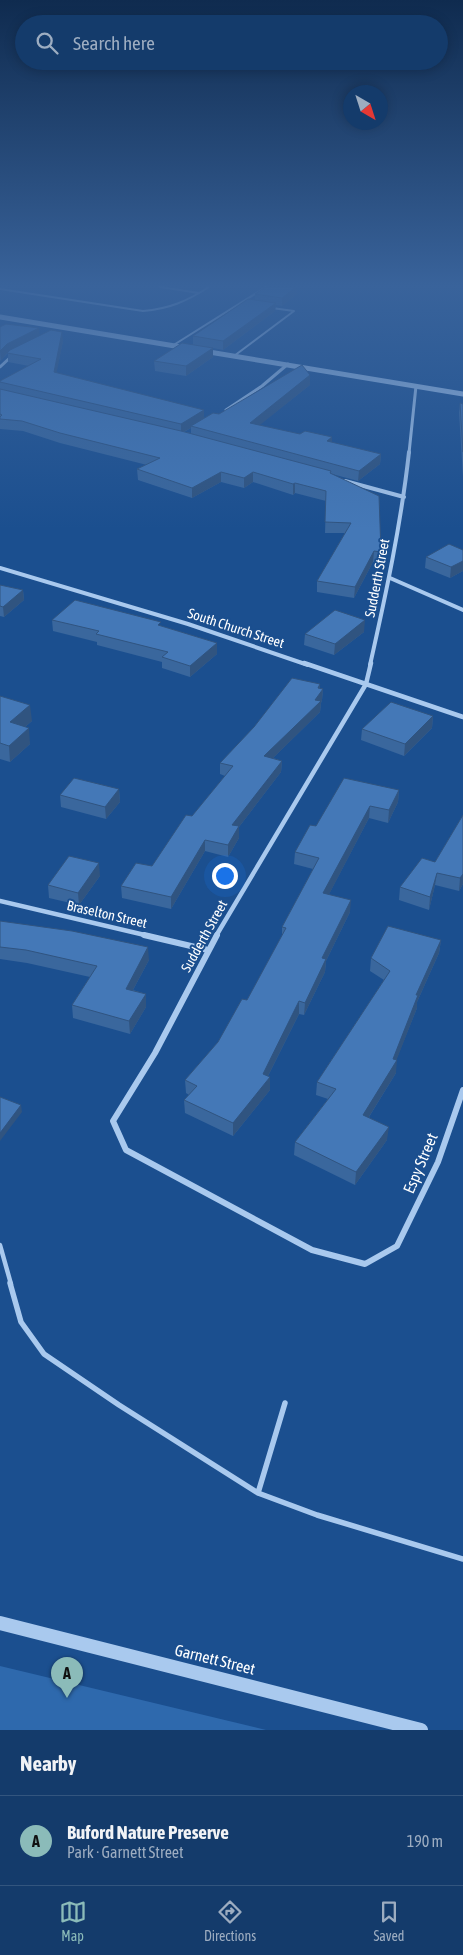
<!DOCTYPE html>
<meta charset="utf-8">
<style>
:root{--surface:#143b6b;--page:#214673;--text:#f1f3f6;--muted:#9dadc1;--line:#33557e;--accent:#8bbbb9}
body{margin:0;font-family:"Asap Condensed",sans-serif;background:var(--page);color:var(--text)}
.compass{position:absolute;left:343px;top:85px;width:45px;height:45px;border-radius:50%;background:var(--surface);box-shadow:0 2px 12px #0003;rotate:141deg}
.you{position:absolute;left:224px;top:875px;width:18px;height:18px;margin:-12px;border:4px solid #fff;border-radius:50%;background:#1a73e8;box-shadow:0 0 0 8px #1a73e833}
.badge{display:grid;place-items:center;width:32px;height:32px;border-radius:50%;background:var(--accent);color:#111;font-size:16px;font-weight:700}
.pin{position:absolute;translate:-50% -41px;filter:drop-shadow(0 1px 2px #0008)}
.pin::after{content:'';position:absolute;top:26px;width:18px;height:15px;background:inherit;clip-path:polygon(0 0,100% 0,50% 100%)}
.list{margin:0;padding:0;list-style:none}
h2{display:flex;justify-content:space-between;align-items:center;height:65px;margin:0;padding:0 20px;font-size:21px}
h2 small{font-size:16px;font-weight:400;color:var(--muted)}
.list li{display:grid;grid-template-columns:32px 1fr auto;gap:15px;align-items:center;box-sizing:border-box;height:90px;padding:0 20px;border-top:1px solid var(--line)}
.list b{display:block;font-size:19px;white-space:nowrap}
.list p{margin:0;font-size:16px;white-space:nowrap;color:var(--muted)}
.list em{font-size:16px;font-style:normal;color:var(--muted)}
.icon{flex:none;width:28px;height:28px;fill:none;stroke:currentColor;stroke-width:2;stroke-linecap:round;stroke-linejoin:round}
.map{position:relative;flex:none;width:463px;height:1730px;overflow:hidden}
.search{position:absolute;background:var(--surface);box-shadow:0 2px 12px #0003;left:15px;right:15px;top:15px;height:55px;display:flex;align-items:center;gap:12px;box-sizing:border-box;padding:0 18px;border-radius:28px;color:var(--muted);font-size:19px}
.sheet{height:155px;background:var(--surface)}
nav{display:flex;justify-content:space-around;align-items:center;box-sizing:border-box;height:70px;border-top:1px solid var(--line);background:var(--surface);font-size:14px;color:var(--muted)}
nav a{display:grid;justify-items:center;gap:2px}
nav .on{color:var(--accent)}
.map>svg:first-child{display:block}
</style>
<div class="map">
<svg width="463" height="1730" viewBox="0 0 463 1730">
<rect width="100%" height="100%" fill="#1b4f8f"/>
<path fill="#2e69ad" d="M0,1666L266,1730H0Z"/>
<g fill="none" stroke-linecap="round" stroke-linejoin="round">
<path stroke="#a9c9ee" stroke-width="2" d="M160,287L199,293
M0,289L143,311C169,309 187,301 209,287
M172,346L266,287
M234,356L294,311L272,308"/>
<path stroke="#a9c9ee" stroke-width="4.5" d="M0,1245L11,1284"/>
<path stroke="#a9c9ee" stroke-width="5.5" d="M10,1283L21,1322L44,1354L119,1405L258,1493L317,1515L463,1559
M258,1493L285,1403"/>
<path stroke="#a9c9ee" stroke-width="3" d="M0,367L14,354
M226,410L262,386L288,364
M409,453L416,386"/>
<path stroke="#a9c9ee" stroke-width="4" d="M345,481L404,497
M0,568L188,624L308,665
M390,578L463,610
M370,665C386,594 401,524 409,452"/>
<path stroke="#a9c9ee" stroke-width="4.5" d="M304,663L463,717
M0,901L149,936
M216,936L366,684L371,663"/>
<path stroke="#a9c9ee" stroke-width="6" d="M144,935L208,950
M217,935L155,1053L113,1121L126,1150L312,1250L365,1264L397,1246L438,1162L463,1090"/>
<path stroke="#a9c9ee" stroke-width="5" d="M0,317L187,348
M203,351L463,394"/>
<path stroke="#a9c9ee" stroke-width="14" d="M0,1623L421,1730"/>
</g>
<path fill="#3a679d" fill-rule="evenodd" d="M255,294H297L282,306L276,305L275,311L223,350L213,348V357L186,376L155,371L154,361L193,345V336L255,300Z
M0,327L63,341L56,373L204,418L219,414L310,385L259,425L381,454L380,464L358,481L332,474L381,552L380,563L373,562L354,598L317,592V581L345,533H325L326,501L295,493L293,495L253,482L244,488L221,482L192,498L138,480L137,469L147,465L60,443L23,431L0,429V381L29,366L8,362V353L0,361ZM191,428V433L184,432Z
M460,403L463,404V477L459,413Z
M463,550V571L450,578L425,568L426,557Z
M0,585L23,590L24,600L4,617L0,616Z
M52,620L161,626L217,643V654L190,677L162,668V662L97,645V642L53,631Z
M364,632L334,655L304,645L305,634Z
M320,684V688L323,689L322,700L321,703L320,712L273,758L282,761L281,772L239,827V838L228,857L205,851L171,909L122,898L121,886L152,866L225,776L220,774V763Z
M0,696L32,721L25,727L30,744L10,762L0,759Z
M433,716L432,728L404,756L361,740L362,729Z
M119,789L120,802L106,819L61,807L60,795Z
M399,790L398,802L388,823L369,818L329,894L350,912L326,961L325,972L304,1015L299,1014L268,1076L270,1077V1090L233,1136L185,1113L184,1100L189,1095L186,1093L185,1080L218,1042L247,1000L282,936V927L313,869L294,864L295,852L316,826Z
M463,815V884L459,891L435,885L429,910L399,900L400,887L435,862Z
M100,876L79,905L49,898L48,885Z
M0,921L149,960L133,990L146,994V1007L130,1034L73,1018L72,1005L90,977L27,963L0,959Z
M441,940L439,953L417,1002V1008L396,1060V1073L369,1117L387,1140L355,1185L294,1155L295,1142L328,1099L316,1095L317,1082L384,980L370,971L371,958Z"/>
<path fill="#305480" d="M296,287H297V294L282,306V298Z
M276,303L275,311L223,350V341Z
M39,328L40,337L7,353L1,361L0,351L7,344Z
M62,332L63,341L55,381L54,372Z
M213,348V357L186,376V366Z
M310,375V385L250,433V423Z
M204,410V420L191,426V428L181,433V424Z
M332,437V447L327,441Z
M381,454L380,464L358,481L359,471Z
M221,472V482L192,498V488Z
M253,472V482L244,488V478Z
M295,483V493L293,495V484Z
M374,551L373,562L354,598L355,587Z
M463,561V571L450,578L451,567Z
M23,590L24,600L4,617L3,607Z
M365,620L364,632L334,655L335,644Z
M217,643V654L190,677V666Z
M320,684L319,694L323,689L322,700L321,703L320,712L264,767V756Z
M30,705L32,721L12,738L10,722Z
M433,716L432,728L404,756L405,744Z
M29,728L30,744L10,762L9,746Z
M282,761L281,772L239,827V838L228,857V845L232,825Z
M119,789L120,802L106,819L105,807Z
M399,790L398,802L388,823L389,810Z
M370,806L369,818L323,906V893Z
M205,840V851L171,909V897Z
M99,863L100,876L79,905L78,893Z
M437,873L435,885L429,910L430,897Z
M463,874V884L459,891L460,878Z
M351,900L350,912L326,961L325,972L304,1015L305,1003L322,958Z
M441,940L439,953L417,1002V1008L395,1064L397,1060L396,1073L362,1128L363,1115L393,1059L416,995Z
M148,947L149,960L127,1001L126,989Z
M146,994V1007L130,1034L129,1021Z
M299,1001V1014L263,1086L270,1077V1090L233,1136V1123L263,1074Z
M21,1105L22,1112L0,1141V1133Z
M389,1127L387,1140L355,1185L356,1172Z"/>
<path fill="#4478b7" stroke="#305480" d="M266,287H296L282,298L255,294Z
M248,299L276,303L223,341L193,336Z
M6,324L39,328L7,344L0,351V327Z
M51,330L62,332L54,372L204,410L181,424L0,382V381L41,359L7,353L10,350Z
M182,343L213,348L186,366L154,361Z
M302,365L310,375L250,423L300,434L305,431L332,437L327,441L381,454L359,471L191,426L213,413L219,414Z
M0,389L181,431L331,471L330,473L379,496L381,552L374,551L355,587L317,581L351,523L325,522L326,491L295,483L293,484L253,472L244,478L221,472L192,488L137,469L160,458L60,433L22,421L0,419V417L2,415L0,414Z
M460,403L463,404V452Z
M449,544L463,550V561L451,567L426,557Z
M0,585L23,590L3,607L0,606Z
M75,600L161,622L158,625L217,643L190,666L162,657L168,652L96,634L99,631L52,620Z
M335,610L365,620L335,644L305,634Z
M292,678L320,684L318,688L323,689L315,700L321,701L264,756L282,761L232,825L239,826L228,845L205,840L171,897L121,886L136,863L152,866L186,815L192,816L233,766L220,763L254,727Z
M0,696L30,705L10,722L29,728L9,746L0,743Z
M391,702L433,716L405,744L362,729Z
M74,778L119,789L105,807L60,795Z
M344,778L399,790L389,810L370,806L323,893L351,900L322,958L326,959L305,1003L299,1001L263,1074L270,1077L233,1123L184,1100L197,1086L185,1080L218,1042L242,999L247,1000L286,928L282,927L319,858L295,852L310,825L316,826Z
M463,815V874L460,878L437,873L430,897L400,887L422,858L435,862Z
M69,856L99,863L78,893L48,885Z
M0,921L72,931L148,947L126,989L146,994L129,1021L72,1005L97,966L26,950L0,947Z
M388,926L441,940L416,995H418L393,1059L397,1060L363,1115L389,1127L356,1172L295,1142L336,1089L317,1082L390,971L371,958Z
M0,1097L21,1105L0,1133Z"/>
<linearGradient id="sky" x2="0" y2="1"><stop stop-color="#0f2b4f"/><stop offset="0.54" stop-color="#39639b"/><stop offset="1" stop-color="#39639b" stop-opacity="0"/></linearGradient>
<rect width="463" height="529" fill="url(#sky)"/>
<g text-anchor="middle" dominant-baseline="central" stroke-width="4" stroke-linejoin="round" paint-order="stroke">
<g font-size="14" fill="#fff" stroke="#1b4f8f">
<text transform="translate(377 578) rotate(-79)">Sudderth Street</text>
<text transform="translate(236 628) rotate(18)">South Church Street</text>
<text transform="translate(107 914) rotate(13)">Braselton Street</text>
<text transform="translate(204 936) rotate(-61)">Sudderth Street</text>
</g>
<g font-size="16" fill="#fff" stroke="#1b4f8f">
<text transform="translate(420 1163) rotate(-67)">Espy Street</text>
<text transform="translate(215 1659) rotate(14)">Garnett Street</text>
</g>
</g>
</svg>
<svg class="compass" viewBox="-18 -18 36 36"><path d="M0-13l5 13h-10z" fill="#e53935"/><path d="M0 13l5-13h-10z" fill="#9dadc1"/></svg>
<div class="you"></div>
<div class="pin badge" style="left:67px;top:1698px">A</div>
<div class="search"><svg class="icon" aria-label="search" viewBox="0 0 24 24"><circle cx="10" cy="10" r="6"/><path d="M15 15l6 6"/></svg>Search here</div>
</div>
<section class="sheet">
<h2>Nearby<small></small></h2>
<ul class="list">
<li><span class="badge">A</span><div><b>Buford Nature Preserve</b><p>Park · Garnett Street</p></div><em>190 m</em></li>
</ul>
</section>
<nav>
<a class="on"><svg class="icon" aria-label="map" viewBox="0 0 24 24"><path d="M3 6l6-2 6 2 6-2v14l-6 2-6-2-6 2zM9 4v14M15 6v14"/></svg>Map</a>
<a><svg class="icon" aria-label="directions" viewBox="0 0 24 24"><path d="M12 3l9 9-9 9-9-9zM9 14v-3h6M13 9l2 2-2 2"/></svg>Directions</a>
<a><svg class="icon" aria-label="saved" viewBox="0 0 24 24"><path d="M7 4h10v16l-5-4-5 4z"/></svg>Saved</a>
</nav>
